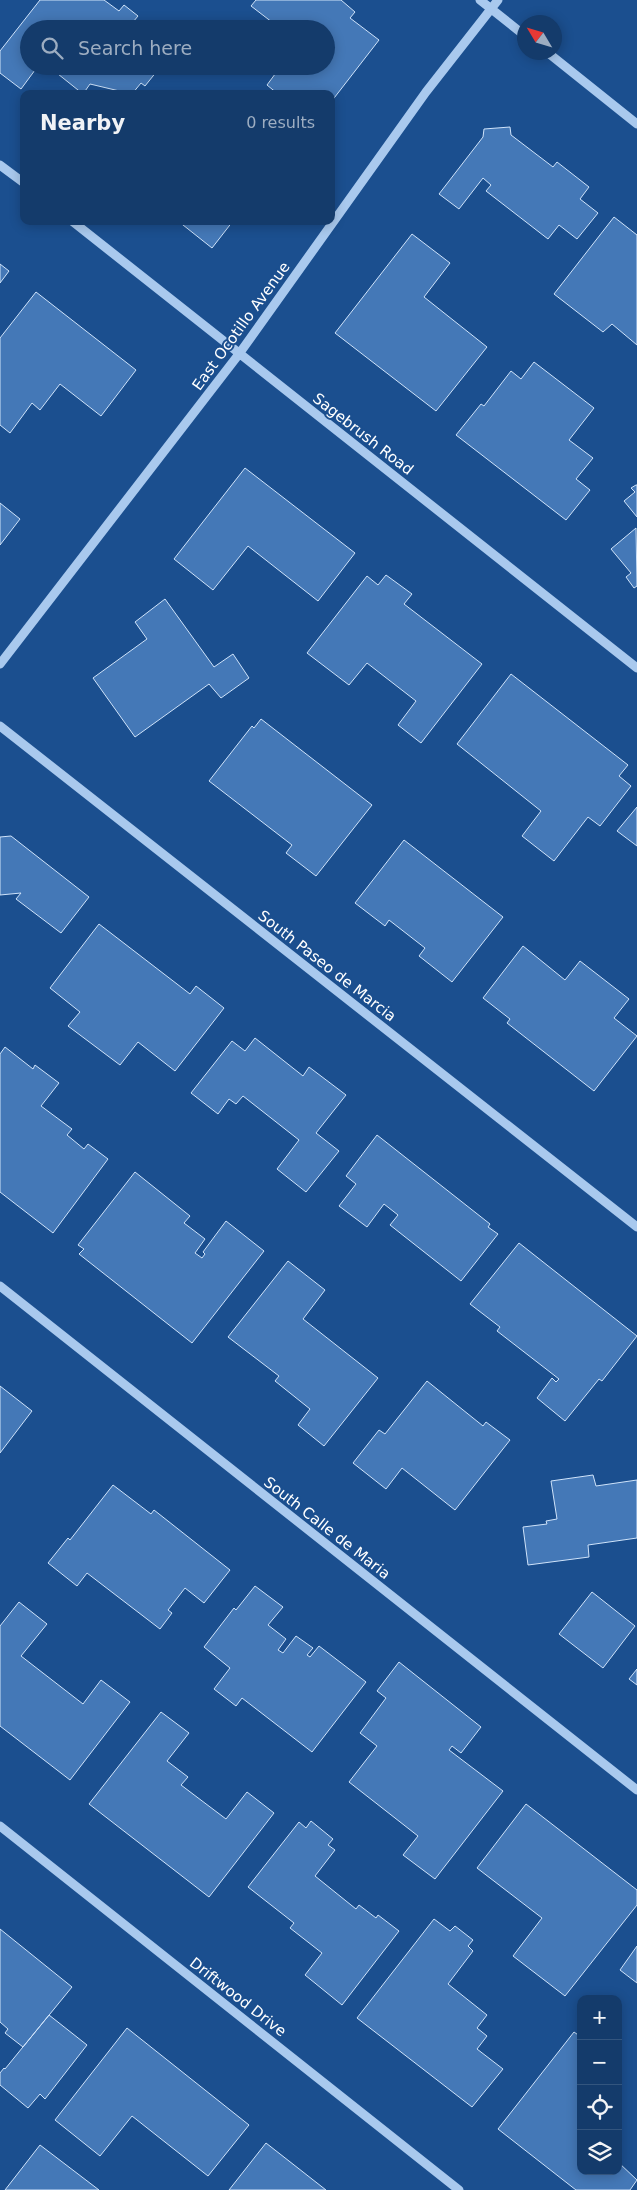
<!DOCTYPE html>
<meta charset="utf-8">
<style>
:root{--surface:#143b6b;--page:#214673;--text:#f1f3f6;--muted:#9dadc1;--line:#33557e}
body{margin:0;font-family:"DejaVu Sans",sans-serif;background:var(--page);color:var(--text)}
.controls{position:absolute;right:15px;bottom:15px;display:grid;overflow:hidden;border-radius:10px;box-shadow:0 2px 12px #0003}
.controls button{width:45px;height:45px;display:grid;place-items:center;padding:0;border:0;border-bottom:1px solid var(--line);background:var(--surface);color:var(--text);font:25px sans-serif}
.compass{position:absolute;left:517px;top:15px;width:45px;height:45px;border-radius:50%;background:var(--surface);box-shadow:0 2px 12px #0003;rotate:308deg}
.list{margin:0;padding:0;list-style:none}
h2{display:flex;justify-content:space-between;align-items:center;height:65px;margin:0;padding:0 20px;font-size:21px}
h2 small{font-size:16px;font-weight:400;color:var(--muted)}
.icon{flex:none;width:28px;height:28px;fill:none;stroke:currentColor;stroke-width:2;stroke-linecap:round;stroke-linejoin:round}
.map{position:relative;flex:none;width:637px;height:2190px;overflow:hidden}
.search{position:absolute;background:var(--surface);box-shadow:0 2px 12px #0003;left:20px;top:20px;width:315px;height:55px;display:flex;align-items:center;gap:12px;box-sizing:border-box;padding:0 18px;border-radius:28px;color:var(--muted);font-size:19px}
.panel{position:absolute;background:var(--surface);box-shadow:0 2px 12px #0003;left:20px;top:90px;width:315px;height:135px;border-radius:10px}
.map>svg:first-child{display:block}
</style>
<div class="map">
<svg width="637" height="2190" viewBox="0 0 637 2190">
<rect width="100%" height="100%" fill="#1b4f8f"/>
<path fill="#4478b7" stroke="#cfe3fa" d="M40,0H104L119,11L124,5L138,16L133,22L141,29H29V66H38L21,89L0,73V51Z
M256,0H341L355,12L350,18L379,40L331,102V94H278L267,85L281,66H326V29H281L251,6Z
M48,66H165L160,73L157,71L145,86L141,83L132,94L90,84L83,94Z
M510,127L511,135L553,167L557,162L589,187L580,199L598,213L577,239L559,225L548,239L486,191L491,185L483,178L459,209L439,194L483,137L484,129Z
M614,217L637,235V345L612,324L603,332L554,294Z
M178,221H233L212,248Z
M412,234L450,263L424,297L487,347L436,411L335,333Z
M0,264L9,271L0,283Z
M36,292L136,370L101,416L60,384L40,410L32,403L10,433L0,425V338Z
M534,362L594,408L569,440L593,458L576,479L590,490L566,520L456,435L481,404L484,406L511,371L521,379Z
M245,468L355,553L318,601L248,546L213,590L174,559Z
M636,485H637V517L624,501L635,492L631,488Z
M0,503L20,519L0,545Z
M636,528L637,586L634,588L626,577L631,573L611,549Z
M386,575L412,594L404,604L482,664L421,743L398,725L416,701L367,663L349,685L307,653L367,576L378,585Z
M165,599L214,667L233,654L249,678L221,698L209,684L135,737L93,678L147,639L135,622Z
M511,674L628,765L619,776L631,786L600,826L588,817L554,861L522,836L541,811L457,744Z
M261,719L372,805L316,876L286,853L292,845L209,781L252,726L254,728Z
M637,807V846L617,831Z
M11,836L89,897L61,933L16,899L21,893L0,895V837Z
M404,840L503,917L452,982L419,956L425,948L389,920L385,926L355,903Z
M99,924L190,994L196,986L224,1008L175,1071L138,1042L120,1065L68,1026L80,1012L50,988Z
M523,946L565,980L580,961L629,999L614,1018L637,1036L594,1091L507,1023L510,1019L483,998Z
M255,1038L303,1076L309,1067L346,1095L316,1133L339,1151L306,1192L277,1169L299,1140L243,1096L236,1104L229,1099L218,1114L191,1093L232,1041L245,1051Z
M5,1047L33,1069L35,1065L59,1083L41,1106L72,1129L67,1135L84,1149L88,1144L108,1159L53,1233L0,1192V1054Z
M377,1135L490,1224L488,1227L498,1234L461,1281L390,1225L398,1215L384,1204L367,1227L339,1206L356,1184L346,1176Z
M135,1172L190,1216L184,1223L205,1239L195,1253L202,1258L205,1254L203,1252L226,1221L264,1251L192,1343L79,1254L84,1249L78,1245Z
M519,1243L637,1336L602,1381L599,1379L565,1421L537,1398L552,1378L556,1382L559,1379L497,1331L500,1327L470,1304Z
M288,1261L325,1290L303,1319L378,1378L324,1446L298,1425L310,1409L275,1381L279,1376L228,1337Z
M427,1381L483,1426L486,1422L510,1440L455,1510L402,1468L386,1489L353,1463L379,1430L385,1434Z
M0,1386L32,1411L0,1453Z
M593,1475L596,1486L637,1480V1538L588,1545L589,1557L528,1565L523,1527L547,1524L546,1521L557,1519L551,1481Z
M113,1485L151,1514L154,1510L230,1570L204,1603L185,1588L168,1610L172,1613L160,1629L87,1573L77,1586L48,1563L68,1538L70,1540Z
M255,1586L283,1607L268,1625L286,1639L278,1650L283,1653L296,1636L313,1648L307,1655L310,1657L319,1646L366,1682L312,1752L242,1698L236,1706L214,1689L230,1668L204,1647L234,1608L236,1610Z
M592,1592L635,1626L603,1668L559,1634Z
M19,1602L47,1624L21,1656L83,1704L101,1680L130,1702L70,1780L0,1726V1626Z
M399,1662L481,1727L461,1753L452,1746L449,1750L503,1791L435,1879L403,1855L418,1836L349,1782L377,1746L360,1733L386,1698L377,1691Z
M637,1669V1685L629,1679Z
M161,1712L189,1733L167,1761L188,1777L181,1785L226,1819L247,1792L274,1813L209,1897L89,1804Z
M526,1804L637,1890V1905L565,1996L513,1956L542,1918L477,1868Z
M311,1821L333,1839L328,1845L335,1850L315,1876L356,1909L359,1905L376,1918L378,1915L399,1931L342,2005L305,1975L322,1953L290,1928L294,1923L248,1887L299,1822L306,1828Z
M434,1919L450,1931L455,1926L473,1940L468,1946L473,1951L448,1984L487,2015L477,2028L487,2036L477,2049L503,2069L472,2107L357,2018Z
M0,1929L72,1987L23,2047L5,2033L8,2029L0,2022Z
M637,1946V1983L620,1970Z
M49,2015L87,2045L45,2099L40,2094L28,2108L0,2085V2073L4,2068L5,2069Z
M127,2028L249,2125L208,2176L132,2116L100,2156L55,2120Z
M574,2032L581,2037V2171H618V2162L637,2180L630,2190H576L498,2129Z
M266,2143L326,2190H229Z
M40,2145L99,2190H5Z"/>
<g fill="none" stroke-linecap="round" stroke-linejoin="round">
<path stroke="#a9c9ee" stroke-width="9" d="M480,0L524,35
M547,52L637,124
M0,165L24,183
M72,221L637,668
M0,664L239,354L426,92L498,0
M0,726L637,1227
M0,1286L637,1790
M0,1826L459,2190"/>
</g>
<g text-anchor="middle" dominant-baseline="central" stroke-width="4" stroke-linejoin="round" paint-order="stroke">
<g font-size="15" fill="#fff" stroke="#1b4f8f">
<text transform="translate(241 326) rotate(-54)">East Ocotillo Avenue</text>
<text transform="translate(363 434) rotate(38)">Sagebrush Road</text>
<text transform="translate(327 966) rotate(38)">South Paseo de Marcia</text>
<text transform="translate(327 1528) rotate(38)">South Calle de Maria</text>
<text transform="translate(238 1997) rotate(38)">Driftwood Drive</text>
</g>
</g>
</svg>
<div class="controls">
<button>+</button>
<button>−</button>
<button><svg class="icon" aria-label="locate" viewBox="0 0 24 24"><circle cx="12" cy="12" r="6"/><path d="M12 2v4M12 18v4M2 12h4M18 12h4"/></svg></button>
<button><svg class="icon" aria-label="layers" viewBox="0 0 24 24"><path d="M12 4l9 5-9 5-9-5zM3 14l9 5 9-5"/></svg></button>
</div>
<svg class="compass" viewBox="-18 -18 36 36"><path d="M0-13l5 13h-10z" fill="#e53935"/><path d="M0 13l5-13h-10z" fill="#9dadc1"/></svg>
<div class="search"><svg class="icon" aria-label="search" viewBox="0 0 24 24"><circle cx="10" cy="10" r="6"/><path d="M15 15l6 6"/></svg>Search here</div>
<section class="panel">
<h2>Nearby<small>0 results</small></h2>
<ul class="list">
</ul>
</section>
</div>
